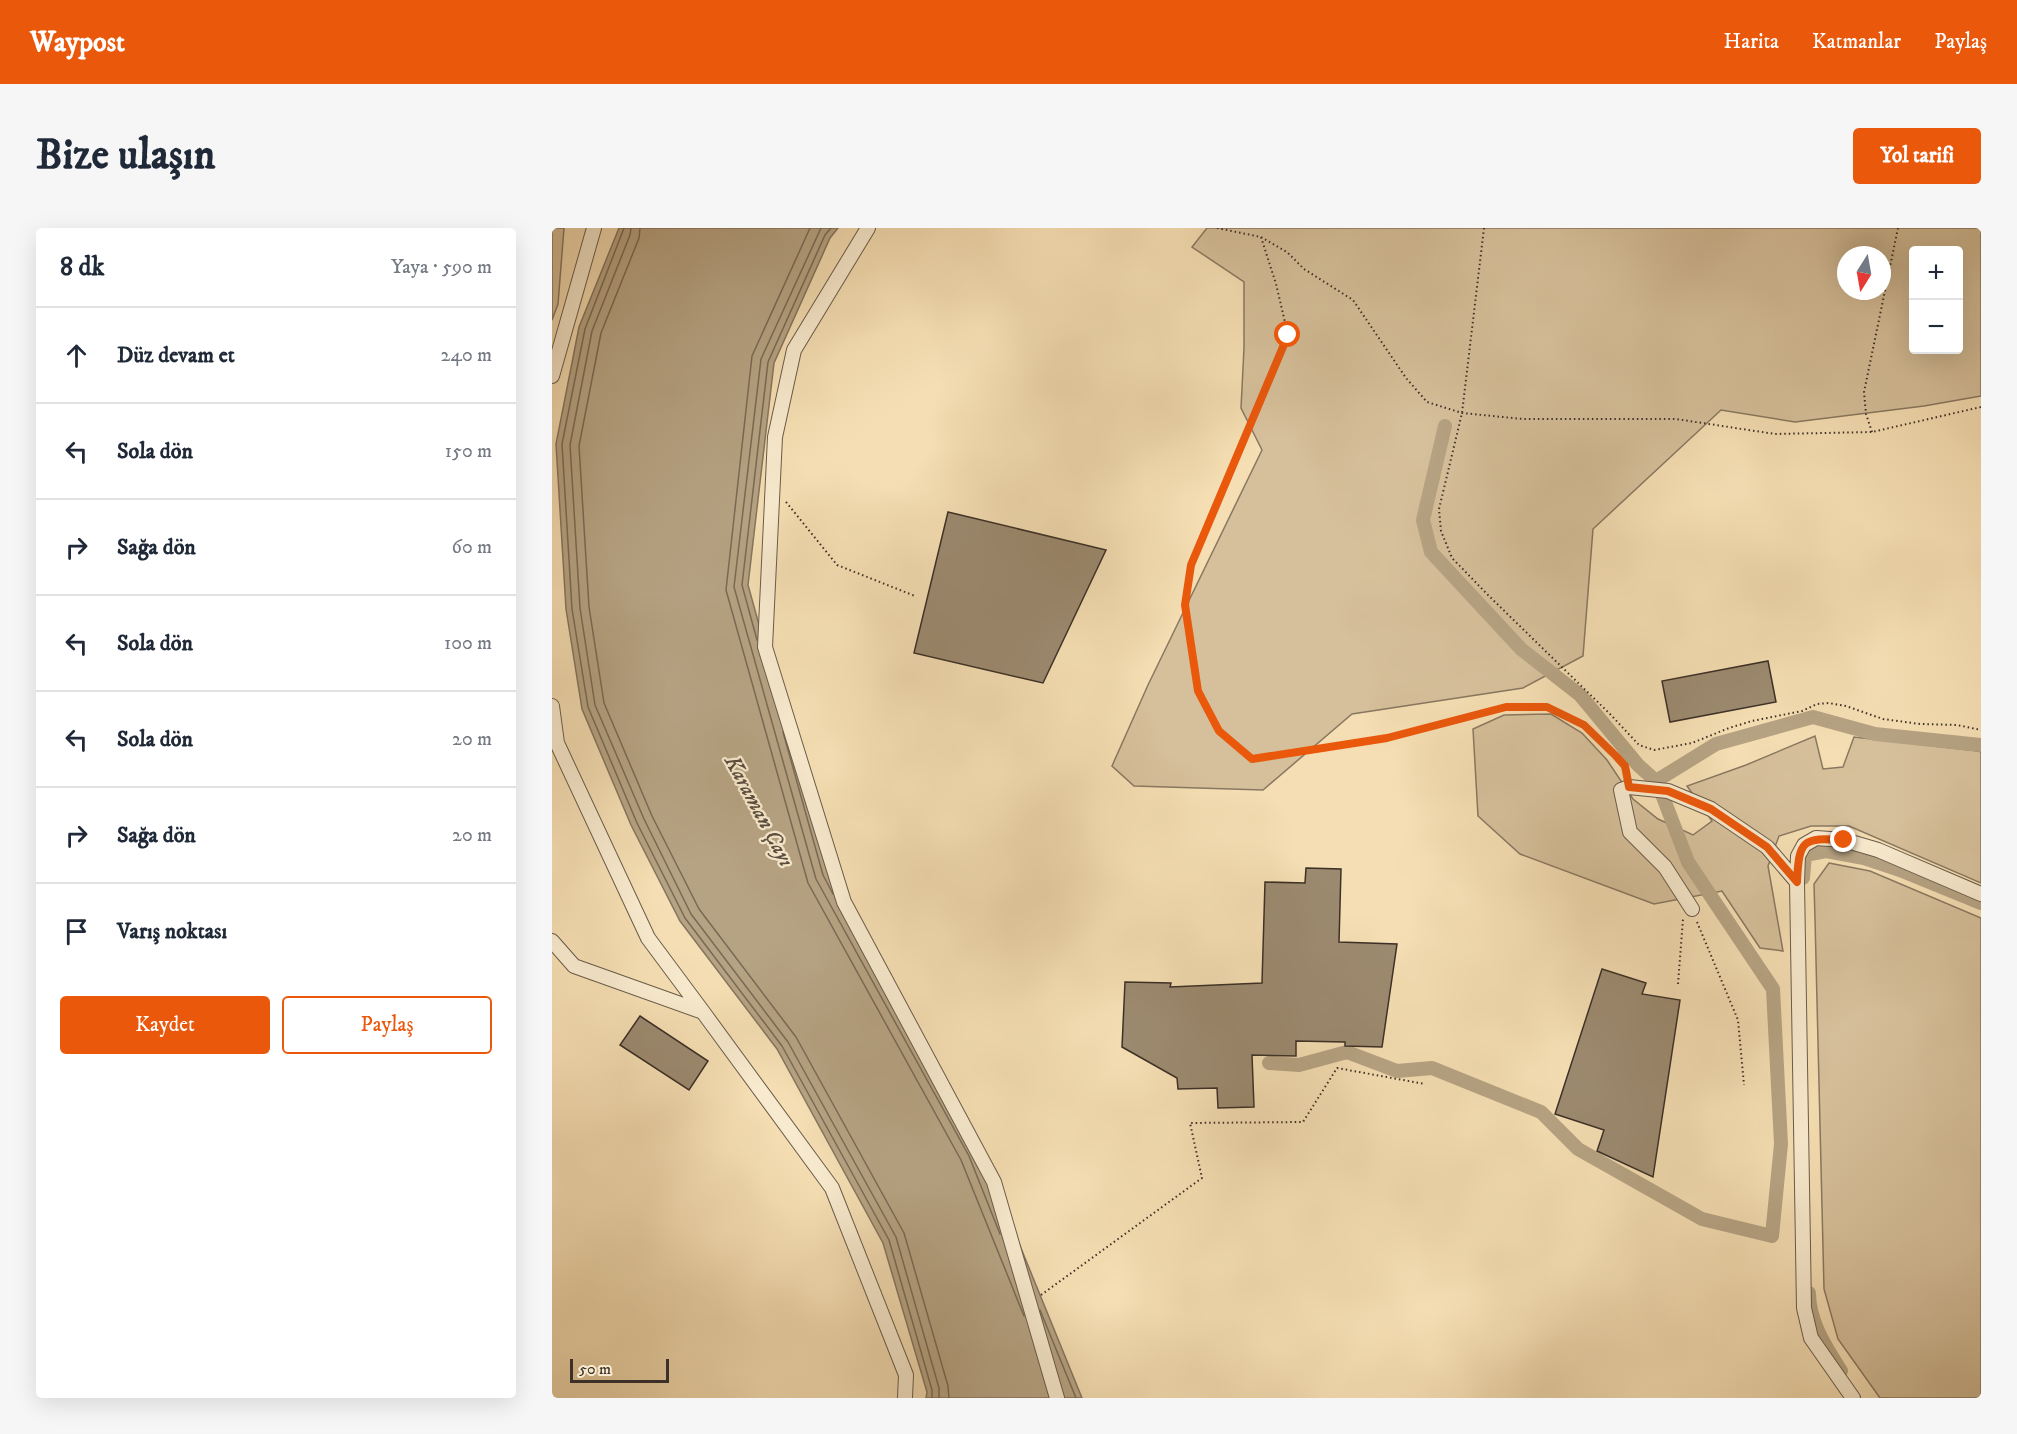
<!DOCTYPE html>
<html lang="tr">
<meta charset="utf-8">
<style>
:root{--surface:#fff;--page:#f6f6f7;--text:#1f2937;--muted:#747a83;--line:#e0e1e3;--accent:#ea580c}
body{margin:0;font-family:"IM FELL DW Pica",serif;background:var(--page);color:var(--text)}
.controls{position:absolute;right:18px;top:18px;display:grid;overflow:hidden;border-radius:6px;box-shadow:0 6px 24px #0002}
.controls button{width:54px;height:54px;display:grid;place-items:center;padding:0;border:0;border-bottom:2px solid var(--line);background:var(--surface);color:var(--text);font:30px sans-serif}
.compass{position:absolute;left:1285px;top:18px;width:54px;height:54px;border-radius:50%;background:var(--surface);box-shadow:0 6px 24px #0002;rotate:191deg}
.scale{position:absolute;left:18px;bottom:15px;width:99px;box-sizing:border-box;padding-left:6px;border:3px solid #3c3027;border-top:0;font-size:16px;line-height:21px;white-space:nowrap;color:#3c3027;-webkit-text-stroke:4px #f8eace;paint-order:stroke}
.stop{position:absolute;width:18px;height:18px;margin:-14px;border:4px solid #ea580c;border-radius:50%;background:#fff}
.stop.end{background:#ea580c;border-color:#fff;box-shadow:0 2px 6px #0008}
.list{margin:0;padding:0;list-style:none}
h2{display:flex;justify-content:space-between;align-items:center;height:78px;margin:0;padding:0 24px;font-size:26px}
h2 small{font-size:20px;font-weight:400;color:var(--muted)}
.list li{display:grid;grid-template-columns:39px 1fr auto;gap:18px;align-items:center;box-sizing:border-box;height:96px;padding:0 24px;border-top:2px solid var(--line)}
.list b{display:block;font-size:22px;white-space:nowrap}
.list em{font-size:20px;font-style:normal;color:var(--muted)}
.actions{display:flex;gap:12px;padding:18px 24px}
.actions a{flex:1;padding:14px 0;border:2px solid var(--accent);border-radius:6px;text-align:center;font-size:21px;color:var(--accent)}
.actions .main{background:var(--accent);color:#fff}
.icon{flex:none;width:33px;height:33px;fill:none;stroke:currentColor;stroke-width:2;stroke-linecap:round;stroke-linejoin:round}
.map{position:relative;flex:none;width:1429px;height:1170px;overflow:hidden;border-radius:6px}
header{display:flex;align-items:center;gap:36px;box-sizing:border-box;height:84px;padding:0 30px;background:var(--accent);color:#fff}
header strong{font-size:28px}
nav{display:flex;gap:33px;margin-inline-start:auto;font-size:21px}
.intro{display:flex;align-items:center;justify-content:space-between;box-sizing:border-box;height:144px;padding:0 36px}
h1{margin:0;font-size:42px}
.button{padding:15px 27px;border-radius:6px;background:var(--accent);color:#fff;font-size:21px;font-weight:700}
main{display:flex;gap:36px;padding:0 36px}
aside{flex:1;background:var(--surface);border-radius:6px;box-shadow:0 6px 24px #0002}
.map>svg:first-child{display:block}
</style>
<header>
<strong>Waypost</strong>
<nav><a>Harita</a><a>Katmanlar</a><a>Paylaş</a></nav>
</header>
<div class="intro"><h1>Bize ulaşın</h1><a class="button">Yol tarifi</a></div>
<main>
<aside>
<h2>8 dk<small>Yaya · 590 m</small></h2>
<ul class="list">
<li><svg class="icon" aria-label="ahead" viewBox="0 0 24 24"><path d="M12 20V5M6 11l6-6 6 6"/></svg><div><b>Düz devam et</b></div><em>240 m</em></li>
<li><svg class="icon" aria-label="left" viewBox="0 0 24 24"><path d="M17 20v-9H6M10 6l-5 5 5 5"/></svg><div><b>Sola dön</b></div><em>150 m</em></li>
<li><svg class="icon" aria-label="right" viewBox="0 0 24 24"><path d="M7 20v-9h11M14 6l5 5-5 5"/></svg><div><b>Sağa dön</b></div><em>60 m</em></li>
<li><svg class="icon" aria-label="left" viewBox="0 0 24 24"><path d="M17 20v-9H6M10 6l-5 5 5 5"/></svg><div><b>Sola dön</b></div><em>100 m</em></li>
<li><svg class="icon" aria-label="left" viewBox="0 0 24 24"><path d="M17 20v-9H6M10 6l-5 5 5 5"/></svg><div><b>Sola dön</b></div><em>20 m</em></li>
<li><svg class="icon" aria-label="right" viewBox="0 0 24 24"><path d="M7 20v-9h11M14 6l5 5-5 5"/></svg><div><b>Sağa dön</b></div><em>20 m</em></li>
<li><svg class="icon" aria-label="arrive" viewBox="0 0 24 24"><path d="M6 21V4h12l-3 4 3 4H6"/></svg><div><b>Varış noktası</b></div></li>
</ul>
<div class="actions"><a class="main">Kaydet</a><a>Paylaş</a></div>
</aside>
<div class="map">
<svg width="1429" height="1170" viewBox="0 0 1429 1170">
<rect width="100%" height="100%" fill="#f5deb3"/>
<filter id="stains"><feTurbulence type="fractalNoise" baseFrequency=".00333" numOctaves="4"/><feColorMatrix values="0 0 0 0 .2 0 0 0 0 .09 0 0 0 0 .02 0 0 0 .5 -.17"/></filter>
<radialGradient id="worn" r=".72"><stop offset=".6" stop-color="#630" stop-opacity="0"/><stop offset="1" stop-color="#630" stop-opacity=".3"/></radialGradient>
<path fill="#d6c09b" stroke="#897861" stroke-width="1.5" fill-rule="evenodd" d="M0,0H12L6,76L0,92Z
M655,0H1429V168L1372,178L1243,194L1169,182L1041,301L1031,428L971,460L800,486L711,562L582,558L560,538L596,457L710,222L689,180L692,120V54L640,19ZM1406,22V122H1362V22ZM1294,27H1330V63H1294Z
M999,486L1030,505L1055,532L1081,571L1106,591L1141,607L1160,593L1135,558L1194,537L1263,508L1271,541L1291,539L1302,509L1426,523L1429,524V655L1297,598H1259L1227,608L1216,638L1231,723L1208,720L1170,663L1102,676L968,626L926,588L921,501L952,487Z
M1277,635L1318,643L1429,690V1170H1328L1286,1111L1272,1061L1263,691L1262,656Z"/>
<path fill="#b6a383" stroke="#85755e" stroke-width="1.5" d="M67,0H286L278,10L222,135L196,357L276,645L429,922L530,1170H374L375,1164L331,1015L225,821L128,693L79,597L30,481L14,381L4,216L27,99Z"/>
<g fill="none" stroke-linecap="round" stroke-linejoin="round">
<path stroke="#796a55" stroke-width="1.5" d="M72,0L33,101L10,216L20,381L36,479L85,595L133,690L230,818L337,1012L380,1162V1170
M79,0L78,7L40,103L18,217L28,380L43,477L92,591L139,686L236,814L344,1009L387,1160V1170
M88,0L87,10L49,105L27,218L37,379L52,475L100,588L147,681L244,809L352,1005L396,1158L397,1170
M258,0L200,128L174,362L256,655L409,932L472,1088
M269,0L209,131L182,359L264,651L417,928L448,1006
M205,412L190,357L216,134L273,7L279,0
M231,504L271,647L281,666
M488,1082L524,1170"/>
<path stroke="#b6a383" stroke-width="14" d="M893,198L871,292L879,324L969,421L1028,467L1086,537L1105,554
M1104,553L1164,516L1261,489L1323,506L1429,517
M1251,650L1253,627L1274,623L1312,630L1348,642L1429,675
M717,835L747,837L795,824L845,843L880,840L989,884L1026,921L1150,991L1220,1008L1229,916L1221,761L1136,634L1111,569
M1257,1065C1257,1094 1274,1119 1289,1143"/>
</g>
<path fill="#9c8a70" stroke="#3c3027" stroke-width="1.5" d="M396,284L554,322L491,455L362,425Z
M1216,433L1224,474L1118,494L1110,453Z
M754,640L789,641L787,714L845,716L830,819L793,818V814L744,813V828L700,827L702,879L666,880L665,860L626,861L625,850L570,819L573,754L619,755L618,759L710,755L713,654L753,655Z
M1050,741L1094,755L1090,766L1128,772L1101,949L1045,923L1052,902L1003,886Z
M88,788L156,833L137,862L68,817Z"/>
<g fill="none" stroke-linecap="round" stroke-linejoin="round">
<g stroke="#6a5c4a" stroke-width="16">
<path id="minor" d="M316,0L242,122L223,209L213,419L292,674L442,954L505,1170
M0,148L42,0
M0,478L5,515L96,710L151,784
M1140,681L1113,639L1078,604L1069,562L1077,559L1116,563L1159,581L1215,619L1245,654
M0,713L22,738L151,784L280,960L354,1147L353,1170
M1301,1170L1259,1110L1252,1080L1245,654L1246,628L1252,617L1264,610L1292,612L1326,622L1429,666"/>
</g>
<path stroke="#3c3027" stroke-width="2" stroke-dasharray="1.5 3" stroke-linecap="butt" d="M665,0L709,9L735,24L752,41L801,72L854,150L875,174L910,185L971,191H1124L1223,206L1320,204L1429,179
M932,0L910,185L887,281L889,303L900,330L936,367L1058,486L1087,517L1102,522L1140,515L1177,500L1200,493L1250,483L1265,476L1277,475L1294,478L1331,491L1368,496L1405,497L1429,502
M709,9L724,56L736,107L639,337L633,377L646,463L667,503L700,531L835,510L954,479H995L1032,497L1064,528L1073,538L1074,548
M1320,204L1314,186L1312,164L1346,0
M234,274L285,337L363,368
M1145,694L1186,792L1192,857
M1126,756L1131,691
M489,1067L650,950L638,895L751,894L785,840L873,856"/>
<use href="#minor" stroke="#f8eace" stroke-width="14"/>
</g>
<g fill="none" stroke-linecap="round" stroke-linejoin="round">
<path stroke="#ea580c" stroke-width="8" d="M736,107L639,337L633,377L646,463L667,503L700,531L835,510L954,479H995L1032,497L1064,528L1073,538L1077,559L1116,563L1159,581L1215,619L1245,654C1247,612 1250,609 1292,612"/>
</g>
<g text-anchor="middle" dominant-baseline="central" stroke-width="4.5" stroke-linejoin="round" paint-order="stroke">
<g font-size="22" font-style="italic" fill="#5a4d3e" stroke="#f8eace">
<text transform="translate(207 583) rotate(62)">Karaman Çayı</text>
</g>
</g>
<rect width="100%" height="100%" filter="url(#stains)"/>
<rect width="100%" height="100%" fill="url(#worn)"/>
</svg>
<div class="controls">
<button>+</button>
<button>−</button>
</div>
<svg class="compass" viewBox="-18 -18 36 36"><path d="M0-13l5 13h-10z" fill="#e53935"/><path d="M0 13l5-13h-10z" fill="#747a83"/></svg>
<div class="scale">50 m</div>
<div class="stop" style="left:736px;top:107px"></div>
<div class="stop end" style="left:1292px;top:612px"></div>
</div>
</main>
